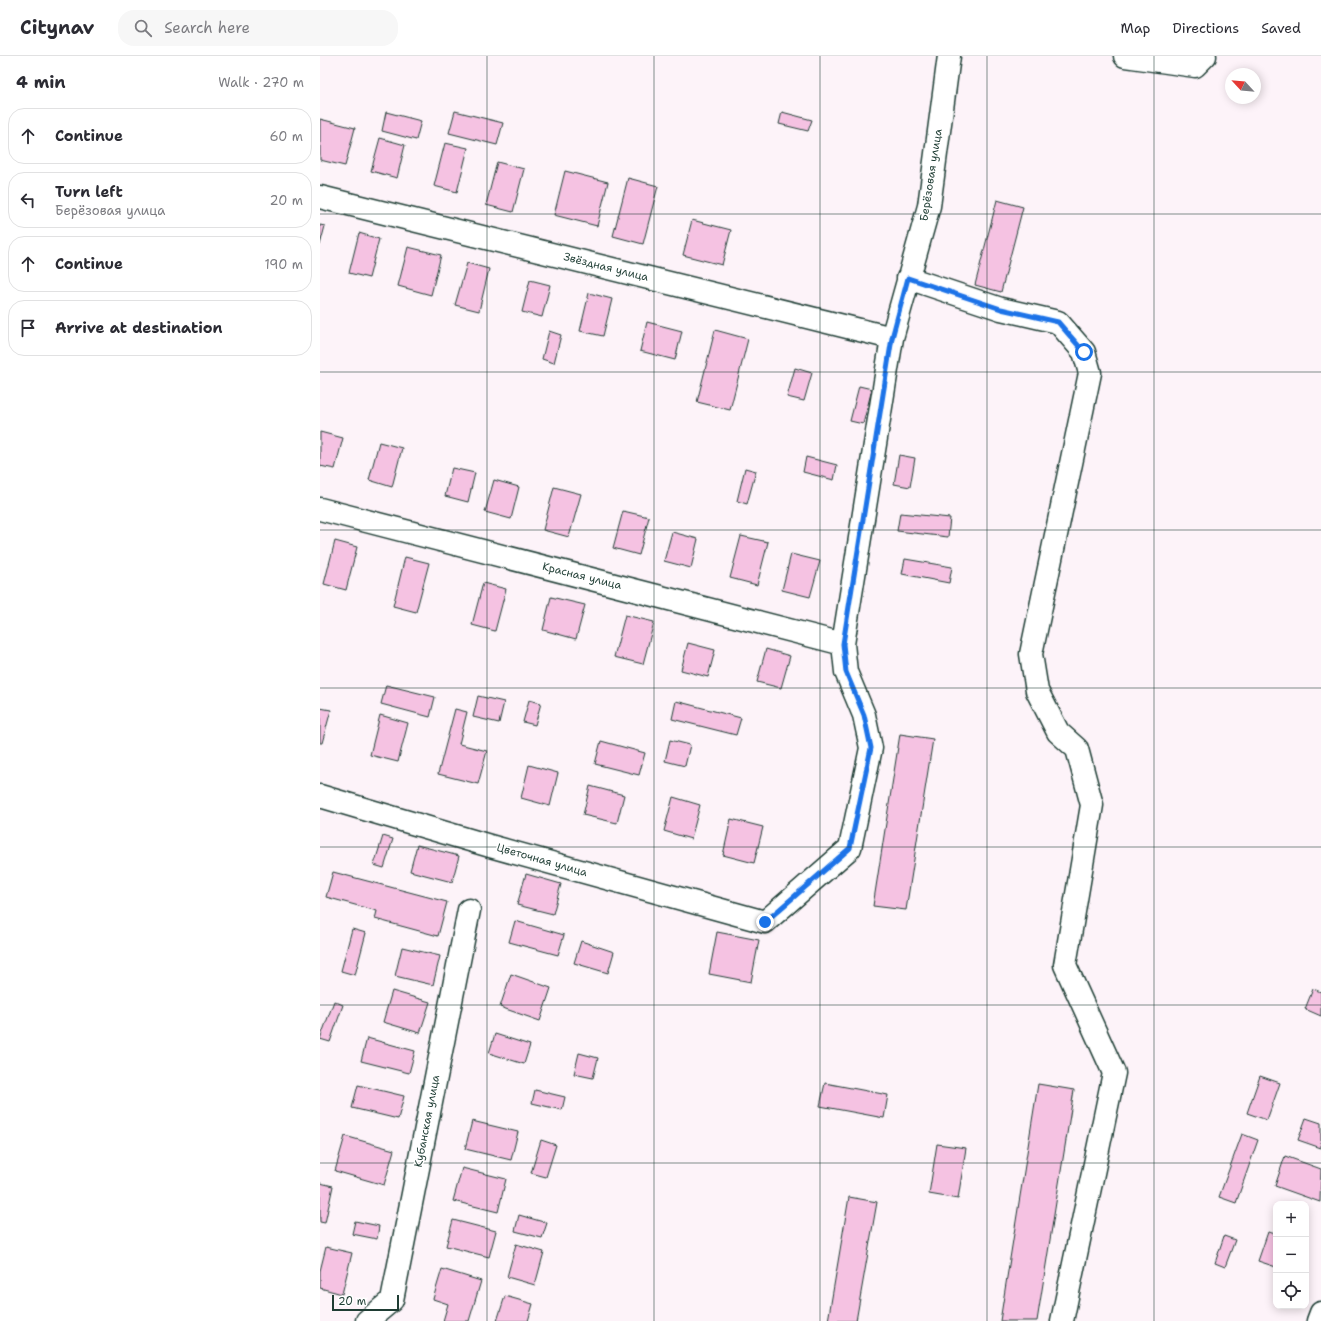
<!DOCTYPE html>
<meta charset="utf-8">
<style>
:root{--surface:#fff;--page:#f7f7f7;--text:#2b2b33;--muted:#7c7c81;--line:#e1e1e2}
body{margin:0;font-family:"Shantell Sans",sans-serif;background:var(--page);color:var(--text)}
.controls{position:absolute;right:12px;bottom:12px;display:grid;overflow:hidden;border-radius:8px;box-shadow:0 2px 10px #0003}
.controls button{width:36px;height:36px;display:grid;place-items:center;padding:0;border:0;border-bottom:1px solid var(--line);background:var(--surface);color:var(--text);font:20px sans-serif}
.compass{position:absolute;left:905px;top:12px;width:36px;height:36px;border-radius:50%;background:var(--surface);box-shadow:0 2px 10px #0003;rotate:296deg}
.scale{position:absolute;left:12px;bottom:10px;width:67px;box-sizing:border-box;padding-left:4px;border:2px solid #1f3d34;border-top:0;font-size:11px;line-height:14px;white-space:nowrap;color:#1f3d34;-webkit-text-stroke:3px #fff;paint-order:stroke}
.stop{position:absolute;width:12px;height:12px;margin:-9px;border:3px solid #1a73e8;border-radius:50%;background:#fff}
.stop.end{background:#1a73e8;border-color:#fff;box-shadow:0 1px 4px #0008}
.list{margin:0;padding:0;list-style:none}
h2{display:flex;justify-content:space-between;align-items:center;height:52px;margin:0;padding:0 16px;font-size:17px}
h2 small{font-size:13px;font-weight:400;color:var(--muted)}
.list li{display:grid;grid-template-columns:26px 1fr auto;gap:12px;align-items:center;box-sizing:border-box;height:56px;margin:0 8px 8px;padding:0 8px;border:1px solid var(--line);border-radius:16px}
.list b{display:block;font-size:15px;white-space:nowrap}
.list p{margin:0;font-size:13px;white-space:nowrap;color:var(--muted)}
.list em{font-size:13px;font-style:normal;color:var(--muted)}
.icon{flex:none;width:22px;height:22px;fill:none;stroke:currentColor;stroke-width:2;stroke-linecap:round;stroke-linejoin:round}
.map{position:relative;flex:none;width:1001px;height:1265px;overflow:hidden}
header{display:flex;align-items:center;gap:24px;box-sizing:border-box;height:56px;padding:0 20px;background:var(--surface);border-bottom:1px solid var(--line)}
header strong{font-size:19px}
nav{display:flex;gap:22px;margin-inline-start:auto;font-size:14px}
.search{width:280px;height:36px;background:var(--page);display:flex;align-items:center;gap:10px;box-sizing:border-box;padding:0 14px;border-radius:16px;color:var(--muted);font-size:15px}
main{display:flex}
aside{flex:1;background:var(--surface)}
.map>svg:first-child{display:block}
</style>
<header>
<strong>Citynav</strong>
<div class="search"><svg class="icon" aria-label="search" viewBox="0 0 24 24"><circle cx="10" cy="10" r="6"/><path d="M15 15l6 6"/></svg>Search here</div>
<nav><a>Map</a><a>Directions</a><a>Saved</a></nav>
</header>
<main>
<aside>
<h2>4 min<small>Walk · 270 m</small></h2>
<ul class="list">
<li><svg class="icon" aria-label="ahead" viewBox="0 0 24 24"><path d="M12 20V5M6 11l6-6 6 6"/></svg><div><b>Continue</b></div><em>60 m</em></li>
<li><svg class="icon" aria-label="left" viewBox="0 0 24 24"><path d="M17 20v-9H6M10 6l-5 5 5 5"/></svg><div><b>Turn left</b><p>Берёзовая улица</p></div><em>20 m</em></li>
<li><svg class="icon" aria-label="ahead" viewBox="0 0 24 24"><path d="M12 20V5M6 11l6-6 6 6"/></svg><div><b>Continue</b></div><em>190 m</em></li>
<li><svg class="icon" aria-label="arrive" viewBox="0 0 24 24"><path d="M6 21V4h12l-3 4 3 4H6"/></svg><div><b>Arrive at destination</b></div></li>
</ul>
</aside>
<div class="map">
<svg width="1001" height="1265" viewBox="0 0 1001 1265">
<rect width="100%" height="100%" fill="#fdf3f9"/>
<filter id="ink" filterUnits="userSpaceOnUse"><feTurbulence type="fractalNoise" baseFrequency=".025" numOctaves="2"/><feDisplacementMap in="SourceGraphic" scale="8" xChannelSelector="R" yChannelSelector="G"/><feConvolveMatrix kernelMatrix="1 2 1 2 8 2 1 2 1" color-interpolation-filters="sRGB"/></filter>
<g filter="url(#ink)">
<path fill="#f5c2e2" stroke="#1f3d34" d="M135,55L183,67L177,89L129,77Z
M66,56L101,65L96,84L62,75Z
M462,56L492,64L488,75L459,68Z
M0,63L35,72L25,110L0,104Z
M60,82L85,89L77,122L51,115Z
M125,87L148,92L137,136L114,130Z
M177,106L204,113L193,156L166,149Z
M245,115L288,126L277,170L234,159Z
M308,122L338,130L323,188L293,180Z
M677,144L703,151L681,236L655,229Z
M372,164L411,174L402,209L363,199Z
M0,169L5,170L0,189Z
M39,177L59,183L49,222L29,217Z
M88,191L121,199L111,239L78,230Z
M147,207L169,213L159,255L135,249Z
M210,224L230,229L222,261L202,256Z
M269,237L292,243L283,280L260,275Z
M327,266L362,275L355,304L320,295Z
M395,274L428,283L410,354L377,346Z
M229,275L241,279L234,307L222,303Z
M475,312L492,317L484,345L467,341Z
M539,330L552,333L543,368L530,365Z
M0,376L23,382L15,413L0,410Z
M59,386L82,392L72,431L49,424Z
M579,399L595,402L590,431L574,428Z
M486,401L517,409L514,424L483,416Z
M132,412L155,417L148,446L125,440Z
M425,412L436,415L427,448L417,445Z
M174,424L199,431L191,463L165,456Z
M234,431L261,438L249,481L223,474Z
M303,455L329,461L319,499L293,492Z
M580,457L630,462L628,481L577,475Z
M352,476L378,483L371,512L344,505Z
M421,480L448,486L437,529L410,522Z
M15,485L37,491L26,534L4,528Z
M471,498L500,505L490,541L462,534Z
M85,501L109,507L96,556L73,550Z
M585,503L632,511L629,527L582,518Z
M163,527L186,533L175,575L152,569Z
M231,541L265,549L256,583L223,574Z
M305,559L334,566L323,608L294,601Z
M368,587L395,594L388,621L361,614Z
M446,593L470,600L461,632L437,626Z
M66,629L115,641L110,661L61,648Z
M158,640L184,646L179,667L153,661Z
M209,644L221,647L215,669L203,666Z
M356,645L421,662L416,679L352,663Z
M0,652L11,654L2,687H0Z
M135,653L147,656L139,688L167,695L158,728L118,718Z
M60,659L88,667L78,706L50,699Z
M580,678L613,683L586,854L553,850Z
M350,684L370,689L365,710L345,705Z
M281,685L325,697L319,719L275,708Z
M209,709L238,717L230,750L201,742Z
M270,730L304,739L297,767L263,759Z
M353,741L380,749L371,783L344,775Z
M411,763L443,771L434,807L403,799Z
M63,780L73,783L64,812L54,809Z
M97,789L139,800L132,826L90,815Z
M13,816L127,846L118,880L55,863L57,855L6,841Z
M206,818L241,828L233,858L197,849Z
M195,865L244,879L238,899L189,886Z
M32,873L46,877L35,919L21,915Z
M397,876L439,884L431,926L389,918Z
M261,885L294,896L288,917L254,907Z
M82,891L120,900L113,929L75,920Z
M191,918L231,932L220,965L180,951Z
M993,933L1001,936V960L985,953Z
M72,935L110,946L100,977L63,966Z
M14,945L23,949L10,986L0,983Z
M175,978L210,989L204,1008L169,997Z
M47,982L95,995L89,1017L41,1005Z
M259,997L278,1002L273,1022L254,1018Z
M940,1020L960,1027L947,1064L927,1057Z
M505,1027L568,1039L564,1062L500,1050Z
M718,1028L754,1034L717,1265H680Z
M38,1029L84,1040L78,1063L32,1052Z
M215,1034L245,1041L242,1054L212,1047Z
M986,1062L1001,1067V1092L978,1084Z
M152,1065L198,1076L191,1104L145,1093Z
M922,1078L938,1084L916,1147L899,1141Z
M25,1080L74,1094L64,1129L15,1115Z
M221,1084L236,1089L226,1121L211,1117Z
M617,1088L646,1092L638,1143L609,1138Z
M965,1100L1001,1113L1000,1146L955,1130Z
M142,1112L186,1123L178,1156L133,1145Z
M0,1127L13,1130L5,1167L0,1166Z
M529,1141L557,1146L536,1265H508Z
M199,1159L227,1167L222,1182L195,1175Z
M133,1164L176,1175L169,1201L126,1190Z
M35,1165L59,1170L57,1183L32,1178Z
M948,1176L956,1178V1211L938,1205Z
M904,1180L915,1184L905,1211L895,1207Z
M196,1188L224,1196L215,1229L187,1221Z
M6,1191L32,1197L22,1238L0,1232V1215Z
M122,1213L161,1225L149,1265H123L128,1248L113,1243Z
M185,1240L213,1248L208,1265H177Z"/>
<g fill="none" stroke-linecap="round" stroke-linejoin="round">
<g stroke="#1f3d34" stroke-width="25">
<path id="minor" d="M805,0L875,10L885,0
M0,141L572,282
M588,222L681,253L738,266L764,296L770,317L711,598L717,635L738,676L757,693L772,749L745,909L794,1017L742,1265
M0,453L523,588
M0,740L170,790L445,866L530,792L551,692L544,659L526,616L523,588L572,282L609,150L629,0
M47,1265L72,1244L149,854
M998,1265L1001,1257"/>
</g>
<use href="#minor" stroke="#fff" stroke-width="22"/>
</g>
</g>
<g fill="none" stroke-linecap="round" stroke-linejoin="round" filter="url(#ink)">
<path stroke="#1a73e8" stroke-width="5" d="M445,866L530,792L551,692L544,659L526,616L523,588L572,282L588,222L681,253L738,266L764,296"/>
</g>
<path fill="none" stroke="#1f3d34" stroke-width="1" stroke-opacity="0.55" d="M167,0V1265M334,0V1265M500,0V1265M667,0V1265M834,0V1265M0,158H1001M0,316H1001M0,474H1001M0,632H1001M0,791H1001M0,949H1001M0,1107H1001"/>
<g text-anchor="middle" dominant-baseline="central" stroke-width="3" stroke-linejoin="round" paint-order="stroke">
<g font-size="11" fill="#1f3d34" stroke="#fff">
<text transform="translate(611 119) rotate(-81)">Берёзовая улица</text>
<text transform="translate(286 211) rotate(14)">Звёздная улица</text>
<text transform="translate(262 520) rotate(14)">Красная улица</text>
<text transform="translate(222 804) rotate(16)">Цветочная улица</text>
<text transform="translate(107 1065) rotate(-79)">Кубанская улица</text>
</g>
</g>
</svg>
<div class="controls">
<button>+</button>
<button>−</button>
<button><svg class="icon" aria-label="locate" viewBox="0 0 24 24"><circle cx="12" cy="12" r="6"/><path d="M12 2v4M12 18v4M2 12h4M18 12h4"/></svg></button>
</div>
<svg class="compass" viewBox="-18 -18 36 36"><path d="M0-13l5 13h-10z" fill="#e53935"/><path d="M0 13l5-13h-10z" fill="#7c7c81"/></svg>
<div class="scale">20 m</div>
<div class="stop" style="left:764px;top:296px"></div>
<div class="stop end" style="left:445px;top:866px"></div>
</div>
</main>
